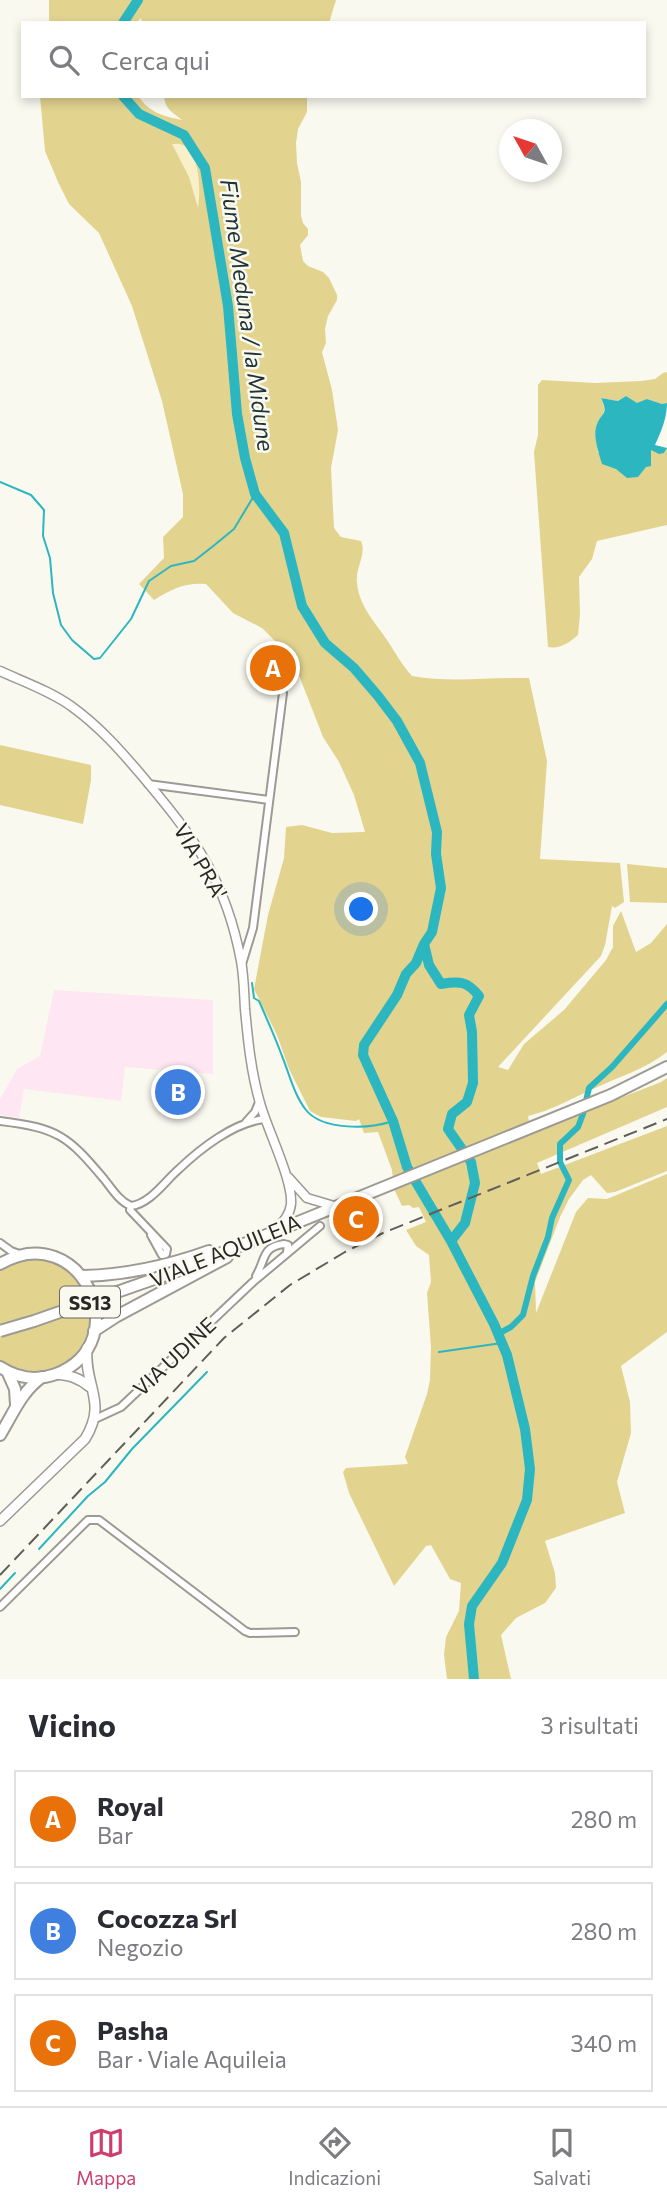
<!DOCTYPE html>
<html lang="it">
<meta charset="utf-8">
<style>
:root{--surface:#fff;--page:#f2f2f3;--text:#2b2b33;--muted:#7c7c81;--line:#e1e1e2;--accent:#cc3f6c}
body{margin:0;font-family:Commissioner,sans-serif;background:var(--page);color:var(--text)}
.compass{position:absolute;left:499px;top:119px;width:63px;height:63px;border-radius:50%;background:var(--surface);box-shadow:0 4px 10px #0003;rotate:310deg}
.you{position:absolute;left:362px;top:910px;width:24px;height:24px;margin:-18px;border:5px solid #fff;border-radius:50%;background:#1a73e8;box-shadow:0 0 0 10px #1a73e833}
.badge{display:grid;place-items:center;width:46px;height:46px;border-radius:50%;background:var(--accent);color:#fff;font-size:23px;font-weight:700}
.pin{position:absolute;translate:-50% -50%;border:4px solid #fff;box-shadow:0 2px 7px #0006}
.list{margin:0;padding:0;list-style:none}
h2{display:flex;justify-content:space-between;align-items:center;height:91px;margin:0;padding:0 28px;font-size:30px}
h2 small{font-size:23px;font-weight:400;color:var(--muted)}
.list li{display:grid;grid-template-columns:46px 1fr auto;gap:21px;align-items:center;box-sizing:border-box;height:98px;margin:0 14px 14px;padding:0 14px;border:2px solid var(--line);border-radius:0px}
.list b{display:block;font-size:26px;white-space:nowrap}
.list p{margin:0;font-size:23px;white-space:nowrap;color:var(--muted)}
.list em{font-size:23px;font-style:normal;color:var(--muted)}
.icon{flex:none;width:38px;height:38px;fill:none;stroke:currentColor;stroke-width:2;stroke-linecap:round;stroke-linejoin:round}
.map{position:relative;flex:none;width:667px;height:1679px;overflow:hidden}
.search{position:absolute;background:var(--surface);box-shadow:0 4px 10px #0003;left:21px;right:21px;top:21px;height:77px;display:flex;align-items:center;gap:18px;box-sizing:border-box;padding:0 24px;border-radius:0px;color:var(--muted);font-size:26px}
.sheet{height:427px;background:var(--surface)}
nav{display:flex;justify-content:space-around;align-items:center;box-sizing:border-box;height:98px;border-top:2px solid var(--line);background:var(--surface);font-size:19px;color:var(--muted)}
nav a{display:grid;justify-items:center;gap:4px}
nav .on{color:var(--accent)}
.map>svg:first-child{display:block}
</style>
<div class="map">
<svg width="667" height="1679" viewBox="0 0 667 1679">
<rect width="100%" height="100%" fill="#faf9f0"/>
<path fill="#fee7f2" d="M54,990L213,1000V1074L125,1067L121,1101L24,1089L19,1118L0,1115V1099L17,1069L40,1056Z"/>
<path fill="#e2d38f" d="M49,0H336L329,23H142L141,18L136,23H49Z
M40,96H138C150,113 163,116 182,120C174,113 165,110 164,96H307V112L298,129L296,143L297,163L301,182V216L303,223L308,229V235L300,245L303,261L308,266L323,272L329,278L337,295V300L328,316L325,329L326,343L322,352L332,390L338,430L331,468L334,528L341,537L361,541C367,554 355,568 357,583C359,606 375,622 387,640C395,652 402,665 412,676C451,683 490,677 529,678L547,761L540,859L620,863L624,902L615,908L612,906L605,945L601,956L498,1067L508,1070L524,1044L564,1010L606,960L613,947V926L621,911L636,952L651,943L667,924V1052C646,1069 618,1077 593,1089C571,1099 552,1110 528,1116L531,1133L661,1082L667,1078V1107L537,1163L541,1174L667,1126V1171L615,1192L607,1193L591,1175L583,1180L569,1199L560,1217L535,1282L536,1313L576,1212L588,1198L607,1199L667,1174V1332L621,1366L630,1402L631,1433L617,1482L625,1513L545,1541L555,1573L556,1588L545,1603L516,1618L501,1635L511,1679H447L444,1655L446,1637L459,1611L461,1583L450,1579L431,1545L426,1546L394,1586L349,1493L343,1472L346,1468L408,1464L405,1457L427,1394L430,1380L431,1347L427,1293L431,1282L429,1255L416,1246L406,1230L426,1222L419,1207L413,1208L409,1205L402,1206L394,1189L392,1170L378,1132L364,1133L359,1119L356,1121L321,1117L310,1111L289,1069L277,1035L254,989L268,915L284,858L286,827L302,825L332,833L365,832L354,795L339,762L323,737L295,665L281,647L262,628L233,613L206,584C186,582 171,589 154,600L139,584L164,558L163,537L183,517V494L162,401L132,306L99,233L69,204L58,182L45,151Z
M667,372V403L662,404L647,399L637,404L626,396L618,401L601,398C608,417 602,410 597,424C593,432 597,444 598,453L651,449L664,453L667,448V525L597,541L592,559L579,577L580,615L578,635C569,643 560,649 548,647L534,452L538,435V385L542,380L596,383L641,381L655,379L663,373Z
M0,745L91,765V780L83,824L0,805Z
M627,864L667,868V903L630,902Z
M35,1258C133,1271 88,1411 0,1360V1270L21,1260Z"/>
<path fill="#f9efc9" d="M172,144C175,144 179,143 183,145C200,151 201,193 198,208L189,177Z"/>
<path fill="#2cb6c0" d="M626,396L637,403L647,399L662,404L667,403C667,418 661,432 655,445L667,448L664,453L659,454L651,450V466L646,467L638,477L627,478L616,469L602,464C599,453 592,435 597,424C602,411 609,416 601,398L618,401Z"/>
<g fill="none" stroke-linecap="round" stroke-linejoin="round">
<path stroke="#2cb6c0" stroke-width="2" d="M0,482L31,495L44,510L43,536L50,558L53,593L61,625L72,640L94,659L100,658L131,619L149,581L171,566L194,561L212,547L234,529L255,494
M252,983L254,998L259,1001C267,1019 275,1037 282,1056C289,1073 294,1095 306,1110C323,1131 370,1129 393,1121
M439,1352L502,1343
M39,1549L88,1496L105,1482L132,1449L207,1372
M0,1589L15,1573"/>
<path stroke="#2cb6c0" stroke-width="6" d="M498,1334L511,1327L523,1315L533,1276L548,1237L552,1218L569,1180L560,1162V1144L578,1127L583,1114L589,1088L612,1067L667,1004"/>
<path stroke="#2cb6c0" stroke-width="10" d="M123,23L138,0
M123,96L139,114L184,135L205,168L228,306L237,414L245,458L255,494L284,533L302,606L325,643L354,668L378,696L397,721L420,763L437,832L436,854L441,888L432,932L424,944L429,965L441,984C460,981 467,981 479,996L469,1015L472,1032L473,1083L467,1102L452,1114L448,1129L471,1162L475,1183L465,1223L451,1241
M424,944L416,963L406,974L397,995L364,1045L363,1055L393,1121L407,1167L451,1241L494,1324L507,1355L525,1429L530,1469L527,1500L502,1563L472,1606L469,1624L474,1679"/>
<g stroke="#9c9a92" stroke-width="10">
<path id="minor" d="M148,784L269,800
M242,964L253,928L283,693
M0,1121C58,1128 68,1136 104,1179C112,1189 119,1201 131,1206C150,1204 165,1181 179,1169C200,1149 234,1122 265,1119
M246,1122L255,1112L259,1102
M131,1206L130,1210L167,1249L166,1254L162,1255L151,1235
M0,1243L11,1251L22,1255
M256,1276C266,1260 261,1247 284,1244L288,1245L287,1252
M95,1419L121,1407L253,1282L320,1226
M0,1607L88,1520H99L245,1631L250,1633L295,1632"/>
</g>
<g stroke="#9c9a92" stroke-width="11">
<path id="tertiary" d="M0,671C24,682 50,691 71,706C99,726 121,751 143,777C195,839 226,880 241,961C244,977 244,993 245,1009C248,1041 251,1072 260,1103C267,1129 293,1180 291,1204C290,1215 282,1224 274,1231
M288,1177L307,1198L334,1206"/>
</g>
<g stroke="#9c9a92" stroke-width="12">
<path id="secondary" d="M55,1374C70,1375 79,1378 90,1387
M0,1521L85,1439C108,1401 84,1388 87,1348"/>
</g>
<g stroke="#9c9a92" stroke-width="14">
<path id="primary" d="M0,1264C81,1217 138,1342 56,1374C37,1381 17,1378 0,1367
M180,1270L611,1095L667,1067
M83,1276C124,1275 170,1265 209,1251
M94,1331L117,1316L227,1257
M7,1371L15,1389L16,1405
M0,1435C13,1414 21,1392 42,1377"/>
</g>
<use href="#minor" stroke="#fff" stroke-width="6"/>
<use href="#tertiary" stroke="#fff" stroke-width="8"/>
<use href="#secondary" stroke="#fff" stroke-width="9"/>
<use href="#primary" stroke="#fff" stroke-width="10"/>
<path stroke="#5f5e59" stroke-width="2" stroke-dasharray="14 7" stroke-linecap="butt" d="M0,1575L224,1338L290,1285L345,1252L383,1233L667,1119"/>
<g stroke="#9c9a92" stroke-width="14" stroke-linecap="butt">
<path id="primary-bridge" d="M0,1331L34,1321L180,1270"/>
</g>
<use href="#primary-bridge" stroke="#fff" stroke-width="10"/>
</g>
<g text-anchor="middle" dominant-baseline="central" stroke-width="5" stroke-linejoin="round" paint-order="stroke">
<rect fill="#faf9f0" stroke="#686762" stroke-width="2" x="60" y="1286.5" width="60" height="31" rx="5"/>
<g font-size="19" font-weight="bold" fill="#292825">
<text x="90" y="1302">SS13</text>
</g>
<g font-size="21" fill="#292825" stroke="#faf9f0">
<text transform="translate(201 861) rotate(60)">VIA PRA'</text>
<text transform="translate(225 1250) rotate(-22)">VIALE AQUILEIA</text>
<text transform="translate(174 1356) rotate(-43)">VIA UDINE</text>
</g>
<g font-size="23" font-style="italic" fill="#1e3436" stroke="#faf9f0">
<text transform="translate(248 315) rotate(82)">Fiume Meduna / la Midune</text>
</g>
</g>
</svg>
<svg class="compass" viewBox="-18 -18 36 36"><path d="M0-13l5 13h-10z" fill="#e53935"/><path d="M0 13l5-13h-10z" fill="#7c7c81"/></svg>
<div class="you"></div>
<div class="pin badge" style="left:273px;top:668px;background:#e8710a">A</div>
<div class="pin badge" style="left:178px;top:1092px;background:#3f7fe0">B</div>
<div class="pin badge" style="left:356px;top:1219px;background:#e8710a">C</div>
<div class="search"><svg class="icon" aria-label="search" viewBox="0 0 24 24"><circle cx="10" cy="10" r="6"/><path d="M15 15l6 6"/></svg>Cerca qui</div>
</div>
<section class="sheet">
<h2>Vicino<small>3 risultati</small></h2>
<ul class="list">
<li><span class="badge" style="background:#e8710a">A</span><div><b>Royal</b><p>Bar</p></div><em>280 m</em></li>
<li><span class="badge" style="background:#3f7fe0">B</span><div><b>Cocozza Srl</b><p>Negozio</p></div><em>280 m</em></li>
<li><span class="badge" style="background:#e8710a">C</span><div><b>Pasha</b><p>Bar · Viale Aquileia</p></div><em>340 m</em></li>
</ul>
</section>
<nav>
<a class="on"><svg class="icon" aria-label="map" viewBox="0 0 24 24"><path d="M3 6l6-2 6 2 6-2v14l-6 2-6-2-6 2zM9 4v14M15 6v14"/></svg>Mappa</a>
<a><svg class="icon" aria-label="directions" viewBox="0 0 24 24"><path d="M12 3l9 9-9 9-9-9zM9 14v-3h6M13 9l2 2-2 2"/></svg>Indicazioni</a>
<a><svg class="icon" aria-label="saved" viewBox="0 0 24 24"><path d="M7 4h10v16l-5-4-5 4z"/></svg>Salvati</a>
</nav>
